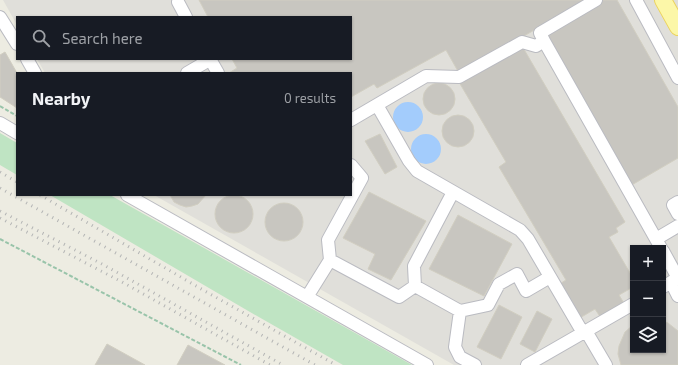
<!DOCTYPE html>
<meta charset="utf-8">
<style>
:root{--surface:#171b24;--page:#242831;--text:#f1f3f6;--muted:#9ea1a6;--line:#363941}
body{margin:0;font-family:"Exo 2",sans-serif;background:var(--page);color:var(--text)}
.controls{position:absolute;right:12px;bottom:12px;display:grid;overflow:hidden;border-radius:0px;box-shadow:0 1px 3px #0004}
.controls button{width:36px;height:36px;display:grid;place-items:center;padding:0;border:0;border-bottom:1px solid var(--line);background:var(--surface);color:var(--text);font:20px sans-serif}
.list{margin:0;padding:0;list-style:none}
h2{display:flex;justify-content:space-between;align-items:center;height:52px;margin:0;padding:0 16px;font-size:17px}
h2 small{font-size:13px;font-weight:400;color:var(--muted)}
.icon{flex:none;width:22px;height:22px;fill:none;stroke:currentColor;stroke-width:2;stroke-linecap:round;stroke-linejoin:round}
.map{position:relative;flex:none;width:678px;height:365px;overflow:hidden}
.search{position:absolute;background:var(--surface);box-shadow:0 1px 3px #0004;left:16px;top:16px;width:336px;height:44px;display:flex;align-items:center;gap:10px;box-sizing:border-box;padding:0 14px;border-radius:0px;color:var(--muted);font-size:15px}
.panel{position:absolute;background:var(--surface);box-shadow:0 1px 3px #0004;left:16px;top:72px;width:336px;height:124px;border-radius:0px}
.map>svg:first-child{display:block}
</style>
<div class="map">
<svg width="678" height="365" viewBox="0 0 678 365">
<rect width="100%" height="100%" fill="#edece2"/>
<path fill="#e0dfda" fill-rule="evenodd" d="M3,0H678V365H454L154,195H351V73H45L37,59H351V17H17V25ZM633,248H663V350H633Z"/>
<path fill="#bfe4c3" d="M0,133L17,143V175L0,165Z
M50,195H110L412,365H343L250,312Z"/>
<path fill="#a3ccfc" d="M393 117a15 15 0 1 1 30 0a15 15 0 1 1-30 0Z
M411 149a15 15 0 1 1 30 0a15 15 0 1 1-30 0Z"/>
<path fill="#c8c6c0" stroke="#d1cec1" d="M199,0H587L459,73L446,50L377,88L374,84L351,97V73H229L237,68L232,59H351V17H208Z
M603,0H617L678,107V158L630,186L544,34Z
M522,46L625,222L616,228L618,232L609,237L633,278V287L619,295L625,305L601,318L595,309L578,319L558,285L566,280L499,167L506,162L459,82Z
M5,52L17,73V108L0,97V55Z
M423 99a16 16 0 1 1 32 0a16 16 0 1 1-32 0Z
M442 131a16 16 0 1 1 32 0a16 16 0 1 1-32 0Z
M380,134L397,167L385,174L365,141Z
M369,192L426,221L391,280L368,269L375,254L343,238Z
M215 214a19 19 0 1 1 38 0a19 19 0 1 1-38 0Z
M170,195H206L198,204L192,206L186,207L180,205L174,202Z
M265 222a19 19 0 1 1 38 0a19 19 0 1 1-38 0Z
M458,215L512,244L484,296L429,269Z
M499,305L522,317L501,359L477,347Z
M537,311L552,319L535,352L520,344Z
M663,321L668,323L678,331V365H621L618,354L619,346L625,332L633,325V350H663Z
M107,344L145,365H95Z
M188,345L225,365H177Z"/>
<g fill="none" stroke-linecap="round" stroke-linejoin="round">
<g stroke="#babbc1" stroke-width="14">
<path id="minor" d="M636,0L678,78
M178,2L186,17
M0,17L17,44
M544,41L661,248
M27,59L35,73
M210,59L218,73
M187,73L211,59
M377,105L409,161L417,171L520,230L528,239L583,333
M351,120L426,76L459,77L522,42L536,46L544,41L540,33L596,0
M0,123L17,133
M127,195L427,365
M678,202L673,205L678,214
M656,239L678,226
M663,251L678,278
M330,260L399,297L415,286L460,311L455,347L460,357L475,365
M671,282L678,296
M415,286L414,266L453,192
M663,287L678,278
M307,297L330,260L328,240L362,178L351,165
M460,311L488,305L499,284L517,274L526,291L550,277
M586,331L606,365
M527,365L633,304"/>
</g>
<g stroke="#ecd35c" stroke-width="18">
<path id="major" d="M663,0L678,27"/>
</g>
<path stroke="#99c4aa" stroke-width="2" stroke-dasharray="4 2" stroke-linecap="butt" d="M0,106L17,116
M0,239L241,365"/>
<use href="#minor" stroke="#fff" stroke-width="12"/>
<use href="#major" stroke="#fcf7a8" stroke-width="16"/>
<path stroke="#b3b4b4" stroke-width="3" stroke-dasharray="1 5" stroke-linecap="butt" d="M0,172L17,182
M0,188L315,365
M40,195L203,290L336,365
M0,211L102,264L283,365
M0,218L122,282L270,365"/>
</g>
</svg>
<div class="controls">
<button>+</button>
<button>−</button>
<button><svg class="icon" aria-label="layers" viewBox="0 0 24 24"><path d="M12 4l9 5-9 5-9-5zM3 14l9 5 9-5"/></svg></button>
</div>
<div class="search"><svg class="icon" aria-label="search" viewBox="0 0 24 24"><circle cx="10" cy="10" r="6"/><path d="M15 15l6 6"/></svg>Search here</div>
<section class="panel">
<h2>Nearby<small>0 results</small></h2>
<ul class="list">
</ul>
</section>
</div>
